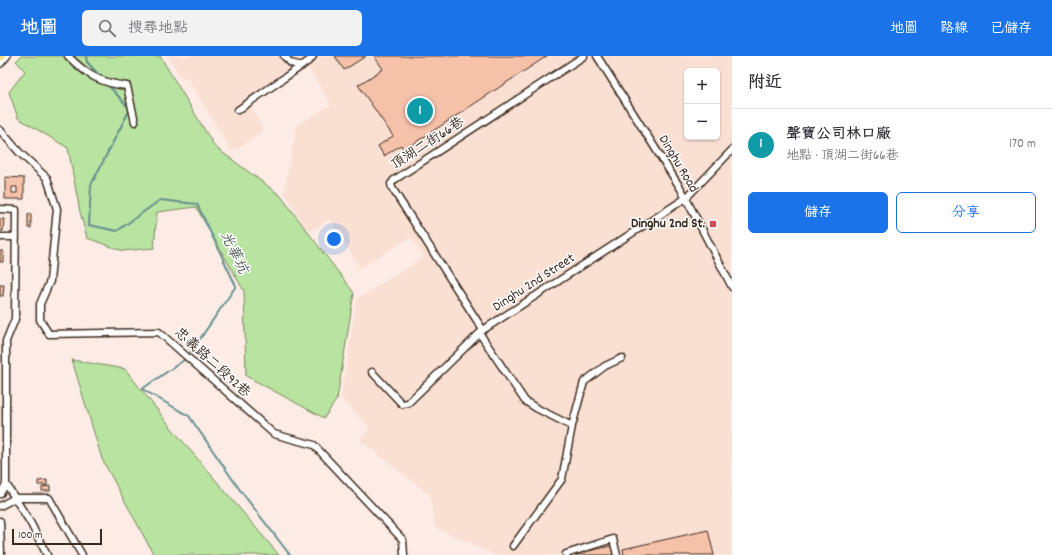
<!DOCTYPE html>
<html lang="zh-TW">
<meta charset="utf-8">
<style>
:root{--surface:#fff;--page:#f2f2f3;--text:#2b2b33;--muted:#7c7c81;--line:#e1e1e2;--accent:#1a73e8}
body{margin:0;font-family:Dekko,"LXGW WenKai TC",sans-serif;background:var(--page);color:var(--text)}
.controls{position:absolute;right:12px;top:12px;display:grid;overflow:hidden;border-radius:6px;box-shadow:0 1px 3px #0004}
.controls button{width:36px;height:36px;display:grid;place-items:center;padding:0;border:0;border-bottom:1px solid var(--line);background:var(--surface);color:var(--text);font:20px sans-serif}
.scale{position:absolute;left:12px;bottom:10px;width:90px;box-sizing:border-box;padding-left:4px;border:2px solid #3b2a1e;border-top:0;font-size:11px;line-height:14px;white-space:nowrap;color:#3b2a1e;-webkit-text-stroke:3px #fff;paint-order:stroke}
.you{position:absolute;left:334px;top:183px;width:14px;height:14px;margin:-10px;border:3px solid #fff;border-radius:50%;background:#1a73e8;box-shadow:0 0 0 6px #1a73e833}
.badge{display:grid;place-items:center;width:26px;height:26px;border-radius:50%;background:var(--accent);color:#fff;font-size:13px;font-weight:700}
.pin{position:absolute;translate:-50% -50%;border:2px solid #fff;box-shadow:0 1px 4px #0006}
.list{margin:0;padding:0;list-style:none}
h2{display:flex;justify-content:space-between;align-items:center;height:52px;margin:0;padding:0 16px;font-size:17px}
h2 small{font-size:13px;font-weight:400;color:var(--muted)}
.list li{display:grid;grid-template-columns:26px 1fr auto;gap:12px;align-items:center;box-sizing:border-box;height:72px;padding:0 16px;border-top:1px solid var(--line)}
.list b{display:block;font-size:15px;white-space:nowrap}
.list p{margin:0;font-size:13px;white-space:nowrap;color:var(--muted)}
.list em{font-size:13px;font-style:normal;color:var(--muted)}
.actions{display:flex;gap:8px;padding:12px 16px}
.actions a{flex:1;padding:9px 0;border:1px solid var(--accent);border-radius:6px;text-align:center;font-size:14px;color:var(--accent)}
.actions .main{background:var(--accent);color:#fff}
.icon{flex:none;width:22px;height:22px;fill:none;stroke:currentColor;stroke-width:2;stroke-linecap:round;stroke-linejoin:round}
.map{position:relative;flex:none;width:732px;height:499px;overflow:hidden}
header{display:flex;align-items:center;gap:24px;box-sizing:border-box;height:56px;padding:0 20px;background:var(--accent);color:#fff}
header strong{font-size:19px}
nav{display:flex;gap:22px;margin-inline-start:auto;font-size:14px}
.search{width:280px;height:36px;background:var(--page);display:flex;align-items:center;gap:10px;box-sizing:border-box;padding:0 14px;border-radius:6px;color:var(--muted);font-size:15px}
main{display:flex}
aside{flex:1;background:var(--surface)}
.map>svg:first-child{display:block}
</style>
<header>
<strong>地圖</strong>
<div class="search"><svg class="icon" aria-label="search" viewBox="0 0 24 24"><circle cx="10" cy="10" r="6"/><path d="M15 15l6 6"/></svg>搜尋地點</div>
<nav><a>地圖</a><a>路線</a><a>已儲存</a></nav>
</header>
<main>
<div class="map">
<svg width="732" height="499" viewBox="0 0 732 499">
<rect width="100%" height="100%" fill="#fcece5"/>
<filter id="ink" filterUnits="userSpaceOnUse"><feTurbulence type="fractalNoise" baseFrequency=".025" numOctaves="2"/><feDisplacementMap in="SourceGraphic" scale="8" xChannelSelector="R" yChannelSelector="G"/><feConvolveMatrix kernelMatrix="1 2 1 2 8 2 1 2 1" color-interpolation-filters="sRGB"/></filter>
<g filter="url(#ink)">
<path fill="#fadfd3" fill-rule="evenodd" d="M169,0H732V499H495L435,471L430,439L360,384L370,372L341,342L357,243L424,201L411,181L360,212L330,163L309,176L284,137L297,69L331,49L309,12L250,49L264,75L232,96L189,24L179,19ZM687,15H717V81H687Z"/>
<path fill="#b8e3a0" stroke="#7a865f" d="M21,0H160L215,91L280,139L354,237L337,343L324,362L246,320L244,235L196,151L157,156L154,192L123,195L87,182L80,156L68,92L18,62L9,36L25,15L16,5Z
M72,304L125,313L174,375L279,499H154L102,403Z"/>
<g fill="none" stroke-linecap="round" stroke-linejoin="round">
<path stroke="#658f8f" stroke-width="2" d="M86,0L87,6L101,21
M108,29L130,53L91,129L89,169L117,175L160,144L197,148L236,230L187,302L142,333L189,360L240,434L290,499"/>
</g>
<path fill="#f6c1a9" stroke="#3b2a1e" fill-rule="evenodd" d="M335,0H366L344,14Z
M374,0H547L404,94L401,89L384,100L378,90L393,80L358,29L383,13Z
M5,121L24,122V143H5ZM12,131H17V137H12Z
M28,158H31V172H28Z
M0,163H4L3,175H0Z
M0,195H3V206H0Z
M0,229H4L3,240H0Z
M47,424V429H38V425Z
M50,430V435H42V431Z
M708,474L714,499H624L623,493Z
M611,490L613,499H575V498Z"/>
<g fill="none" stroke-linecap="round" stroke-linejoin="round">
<g stroke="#3b2a1e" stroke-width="9">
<path id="minor" d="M68,0C87,19 100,27 127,30L135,66
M284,0L291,7L302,10
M597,0L681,133L732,231
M0,8L7,0
M238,54L310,4L313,0
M0,74L19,96L47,122L57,153L50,225L40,248V264L49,278L159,276L274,378L314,389L403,484L404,499
M0,153L16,154L15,263L6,285V428L0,438
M0,181H16
M483,274L392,132L391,128L394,124L584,0
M480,278L525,345L536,352L572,370
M372,316L402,348L408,347L483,274L686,142L732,94
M6,428L30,466L47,499
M0,450L15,442H49L82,499
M0,465L1,499
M513,490L562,423L572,370L584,326L605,310L622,302
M567,499L566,498L613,483L617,499"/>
</g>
<g stroke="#3b2a1e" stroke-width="11">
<path id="major" d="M0,1L1,0"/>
</g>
<use href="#minor" stroke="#fff" stroke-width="6"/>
<use href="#major" stroke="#fae180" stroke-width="8"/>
</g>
</g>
<rect fill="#d1495b" stroke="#fff" stroke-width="1.5" x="709" y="164" width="8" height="8" rx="2"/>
<g text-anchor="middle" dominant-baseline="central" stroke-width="3" stroke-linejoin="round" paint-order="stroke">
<g font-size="14" fill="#3b2a1e" stroke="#fff">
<text transform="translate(428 88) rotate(-33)">頂湖二街66巷</text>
<text transform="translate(678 108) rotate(59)">Dinghu Road</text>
<text transform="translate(534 227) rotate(-33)">Dinghu 2nd Street</text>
<text transform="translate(212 307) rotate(42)">忠義路二段92巷</text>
</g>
<g font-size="14" font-weight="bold" fill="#3b2a1e" stroke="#fff" text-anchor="end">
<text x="705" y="168">Dinghu 2nd St.</text>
</g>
<g font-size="15" font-style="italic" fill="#505c57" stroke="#fff">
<text transform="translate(233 197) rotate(64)">光華坑</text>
</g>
</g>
</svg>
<div class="controls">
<button>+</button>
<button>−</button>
</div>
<div class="scale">100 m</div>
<div class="you"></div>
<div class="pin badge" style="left:420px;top:55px;background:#0f9aa8">1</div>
</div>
<aside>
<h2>附近<small></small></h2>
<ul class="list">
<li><span class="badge" style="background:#0f9aa8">1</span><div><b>聲寶公司林口廠</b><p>地點 · 頂湖二街66巷</p></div><em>170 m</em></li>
</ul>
<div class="actions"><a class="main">儲存</a><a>分享</a></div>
</aside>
</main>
